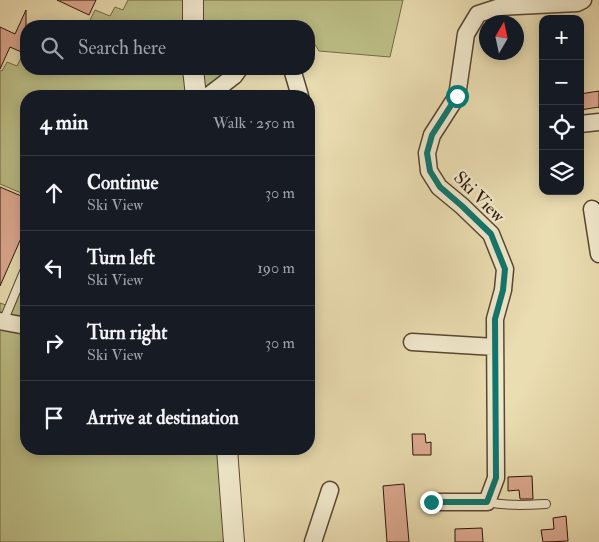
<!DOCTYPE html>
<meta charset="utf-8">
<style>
:root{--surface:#171b24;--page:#242831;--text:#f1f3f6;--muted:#9ea1a6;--line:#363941}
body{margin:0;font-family:"IM FELL Double Pica",serif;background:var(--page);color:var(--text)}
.controls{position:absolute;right:15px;top:15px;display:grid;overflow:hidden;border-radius:10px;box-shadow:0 2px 12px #0003}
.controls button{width:45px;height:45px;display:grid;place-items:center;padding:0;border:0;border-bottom:1px solid var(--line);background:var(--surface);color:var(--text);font:25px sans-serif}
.compass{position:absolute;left:479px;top:15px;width:45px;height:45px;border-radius:50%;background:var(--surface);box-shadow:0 2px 12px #0003;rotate:9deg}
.stop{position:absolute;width:15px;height:15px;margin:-11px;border:4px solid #0f766e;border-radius:50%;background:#fff}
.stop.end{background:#0f766e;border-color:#fff;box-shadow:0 1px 5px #0008}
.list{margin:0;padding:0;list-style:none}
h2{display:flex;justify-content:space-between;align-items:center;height:65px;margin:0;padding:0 20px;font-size:21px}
h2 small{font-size:16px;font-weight:400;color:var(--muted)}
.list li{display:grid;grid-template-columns:32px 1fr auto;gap:15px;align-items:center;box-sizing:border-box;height:75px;padding:0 20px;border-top:1px solid var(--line)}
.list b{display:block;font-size:19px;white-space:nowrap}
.list p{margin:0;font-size:16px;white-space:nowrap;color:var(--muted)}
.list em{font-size:16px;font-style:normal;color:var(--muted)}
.icon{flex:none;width:28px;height:28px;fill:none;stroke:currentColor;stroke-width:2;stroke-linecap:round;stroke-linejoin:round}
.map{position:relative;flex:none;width:599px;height:542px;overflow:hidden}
.search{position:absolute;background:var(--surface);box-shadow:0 2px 12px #0003;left:20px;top:20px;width:295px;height:55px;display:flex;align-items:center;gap:12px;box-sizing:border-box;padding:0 18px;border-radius:20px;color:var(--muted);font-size:19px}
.panel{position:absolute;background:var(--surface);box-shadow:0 2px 12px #0003;left:20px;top:90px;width:295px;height:365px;border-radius:20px}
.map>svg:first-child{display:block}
</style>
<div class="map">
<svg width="599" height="542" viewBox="0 0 599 542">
<rect width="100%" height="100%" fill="#eaddb1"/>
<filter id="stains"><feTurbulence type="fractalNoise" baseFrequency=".004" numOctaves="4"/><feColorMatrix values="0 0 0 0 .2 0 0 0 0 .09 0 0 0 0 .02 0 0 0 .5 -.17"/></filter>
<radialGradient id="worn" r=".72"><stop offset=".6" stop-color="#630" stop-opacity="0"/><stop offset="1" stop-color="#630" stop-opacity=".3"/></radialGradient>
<path fill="#bdbf87" stroke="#736a47" d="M128,0H403L390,57L319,51L309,35V26H303L301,23L297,26H87L95,10L110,16L115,7L123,10Z
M21,58L26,60V69H239L208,96H26V195L0,184V70L2,71L7,62L17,66Z
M26,267V449H227L234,542H0V303L9,306Z"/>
<path fill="#deaa92" stroke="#291407" d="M57,0H96L89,15Z
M26,10V54L10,47L0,69V27L15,34Z
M599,91V107L580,110V94Z
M0,187L26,198V227L0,286Z
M412,434H425L426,443L431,442V455H413Z
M532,476L533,499H520L519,490L508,491V477Z
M404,484L409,542H387L383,486Z
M566,516L568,541L543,542L541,530L554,529L553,518Z
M482,528L483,542H455V529Z"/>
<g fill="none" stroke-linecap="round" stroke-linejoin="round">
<g stroke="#594632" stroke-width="10">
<path id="service" d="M3,322L26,267
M487,502C507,506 526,505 546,504"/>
</g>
<g stroke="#594632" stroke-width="19">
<path id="minor" d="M292,69L300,96
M208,96L234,76L239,69
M580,124L599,122
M592,209L599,254
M0,321L26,326
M412,342L495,347
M431,502H487L496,478L495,319L503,290L505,269L491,234L462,206L439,187L429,171L427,153L432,135L457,96L466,34L478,14L500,7L577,3L583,0
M313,542L330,490"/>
</g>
<g stroke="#594632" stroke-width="22">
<path id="tertiary" d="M193,0V26
M193,69L196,96
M227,449L234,542"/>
</g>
<use href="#service" stroke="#f1e9cc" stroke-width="8"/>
<use href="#minor" stroke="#f1e9cc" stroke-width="16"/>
<use href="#tertiary" stroke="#f1e9cc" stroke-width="20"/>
</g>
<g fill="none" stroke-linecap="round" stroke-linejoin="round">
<path stroke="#0f766e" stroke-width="6" d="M431,502H487L496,478L495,319L503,290L505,269L491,234L462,206L440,187L430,171L427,153L432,135L457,96"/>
</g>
<g text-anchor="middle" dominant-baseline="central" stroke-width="5" stroke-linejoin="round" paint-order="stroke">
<g font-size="18" fill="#291407" stroke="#f1e9cc">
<text transform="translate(479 197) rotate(45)">Ski View</text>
</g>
</g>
<rect width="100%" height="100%" filter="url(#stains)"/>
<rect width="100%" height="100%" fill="url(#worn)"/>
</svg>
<div class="controls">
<button>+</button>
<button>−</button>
<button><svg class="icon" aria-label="locate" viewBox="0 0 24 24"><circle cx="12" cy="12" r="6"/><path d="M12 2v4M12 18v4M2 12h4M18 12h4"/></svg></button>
<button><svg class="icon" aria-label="layers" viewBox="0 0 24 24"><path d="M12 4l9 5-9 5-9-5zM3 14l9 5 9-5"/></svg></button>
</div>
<svg class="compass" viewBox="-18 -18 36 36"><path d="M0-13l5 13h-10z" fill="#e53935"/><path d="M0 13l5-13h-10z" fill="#9ea1a6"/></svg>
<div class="stop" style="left:457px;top:96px"></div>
<div class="stop end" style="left:431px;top:502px"></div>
<div class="search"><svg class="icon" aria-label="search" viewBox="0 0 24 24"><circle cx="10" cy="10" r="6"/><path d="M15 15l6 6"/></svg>Search here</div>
<section class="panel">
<h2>4 min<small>Walk · 250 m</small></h2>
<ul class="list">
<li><svg class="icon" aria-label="ahead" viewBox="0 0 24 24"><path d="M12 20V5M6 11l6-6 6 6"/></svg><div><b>Continue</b><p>Ski View</p></div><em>30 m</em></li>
<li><svg class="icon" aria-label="left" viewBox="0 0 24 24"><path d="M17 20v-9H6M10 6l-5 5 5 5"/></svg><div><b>Turn left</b><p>Ski View</p></div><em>190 m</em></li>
<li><svg class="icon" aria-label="right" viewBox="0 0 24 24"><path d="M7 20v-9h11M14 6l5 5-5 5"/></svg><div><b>Turn right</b><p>Ski View</p></div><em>30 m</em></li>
<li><svg class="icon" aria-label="arrive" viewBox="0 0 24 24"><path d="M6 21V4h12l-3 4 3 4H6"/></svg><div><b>Arrive at destination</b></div></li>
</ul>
</section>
</div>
